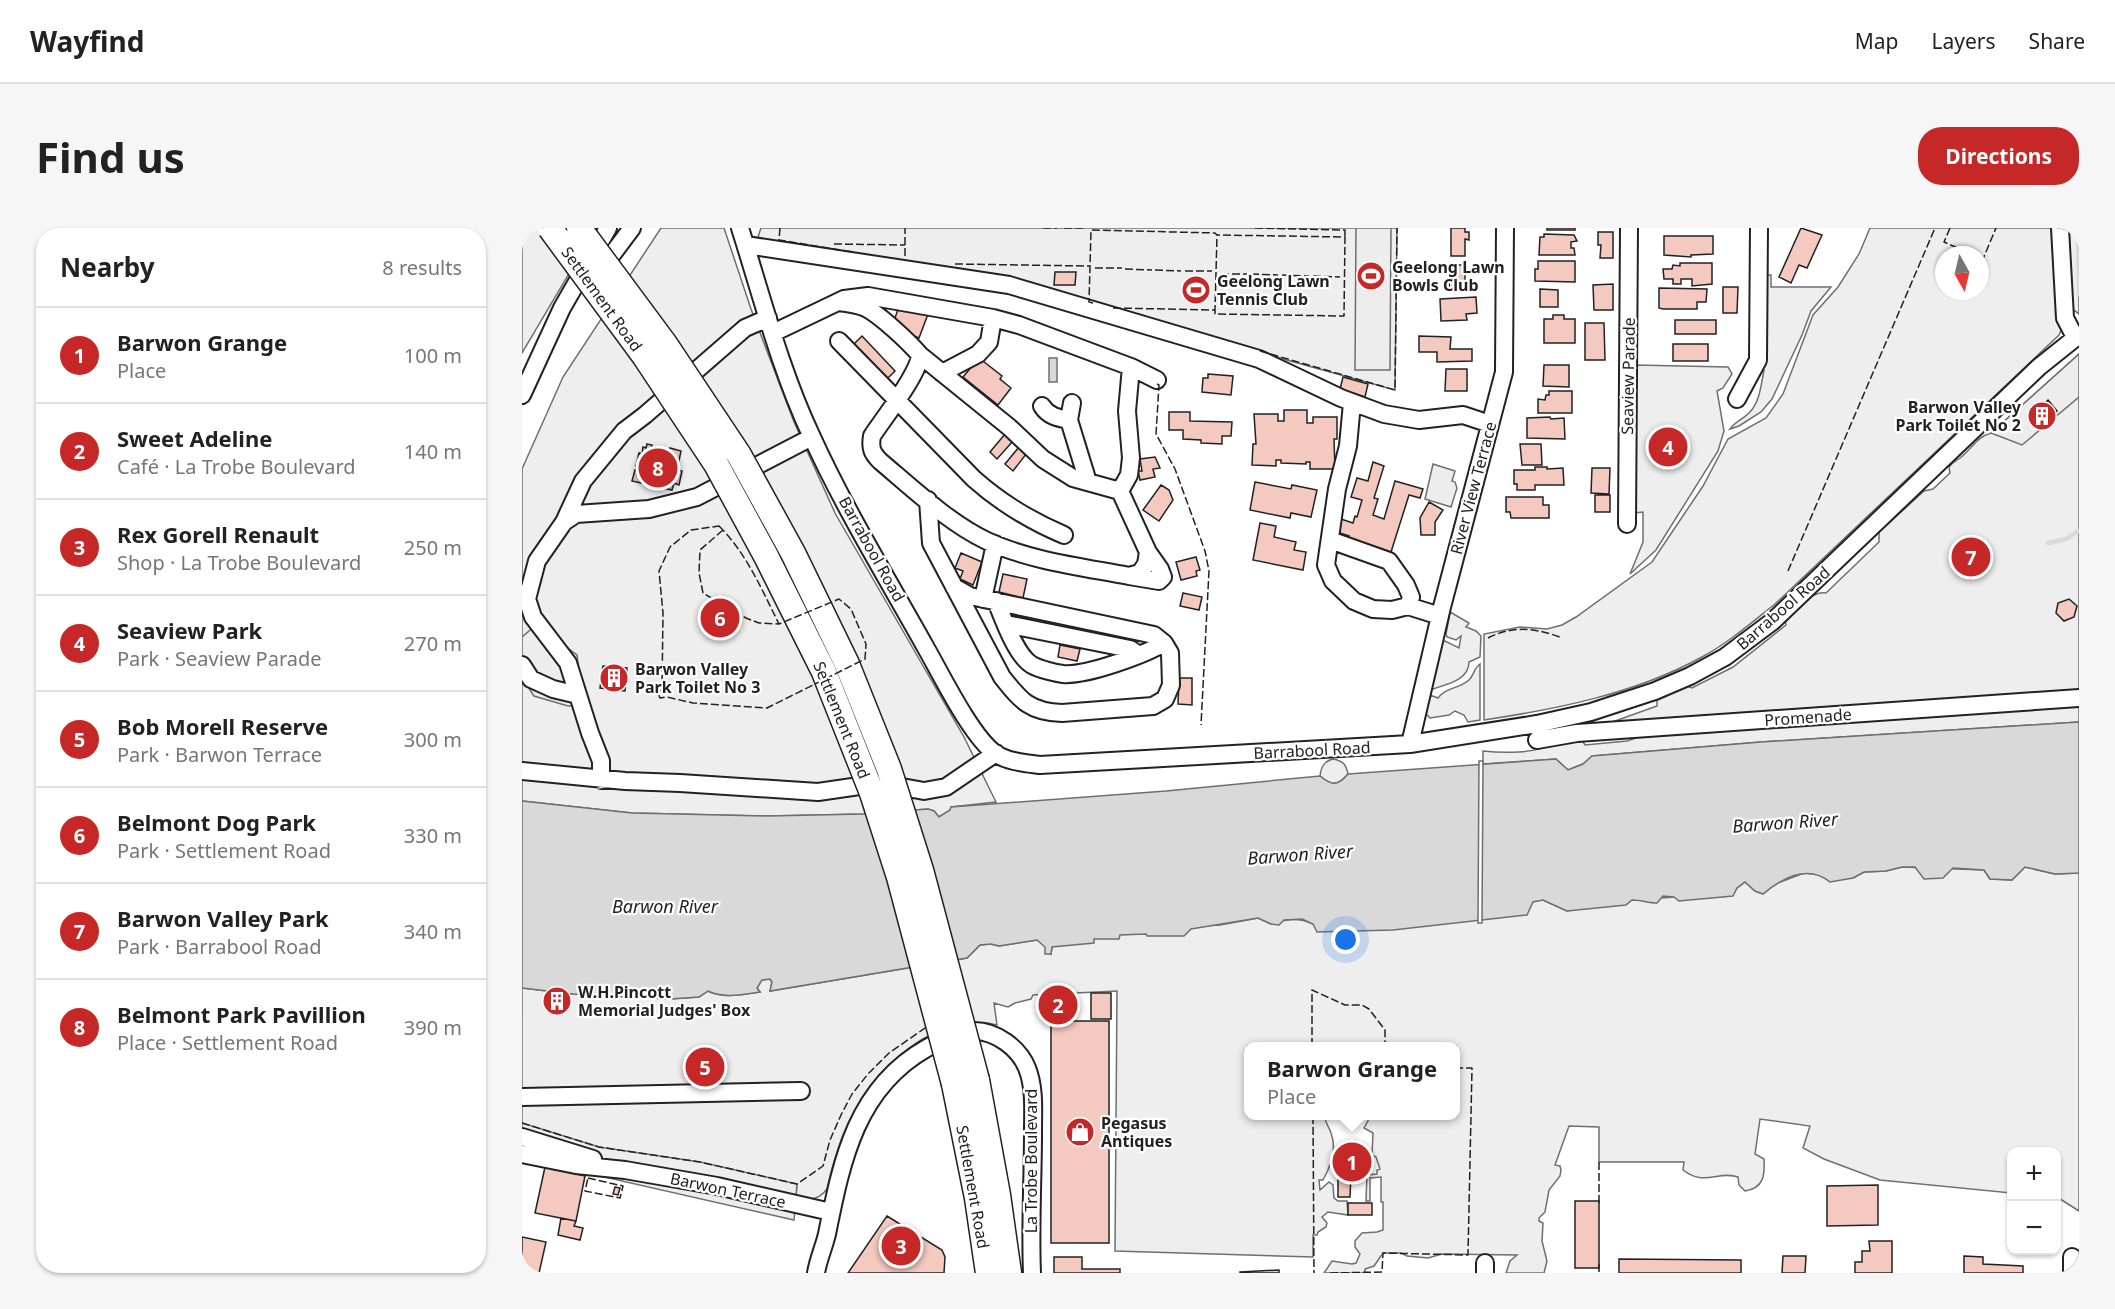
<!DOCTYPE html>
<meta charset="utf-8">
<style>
:root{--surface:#fff;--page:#f6f6f6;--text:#222;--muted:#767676;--line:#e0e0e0;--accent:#c62828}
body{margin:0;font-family:"Noto Sans",sans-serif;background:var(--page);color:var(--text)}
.controls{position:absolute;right:18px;bottom:18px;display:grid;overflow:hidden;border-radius:12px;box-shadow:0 2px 4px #0004}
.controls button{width:54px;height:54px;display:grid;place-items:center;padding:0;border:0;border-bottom:2px solid var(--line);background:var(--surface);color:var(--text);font:30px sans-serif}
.compass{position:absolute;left:1413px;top:18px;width:54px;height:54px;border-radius:50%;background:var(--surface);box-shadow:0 2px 4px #0004;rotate:172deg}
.you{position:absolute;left:824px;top:712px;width:21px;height:21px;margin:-15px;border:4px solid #fff;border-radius:50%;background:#1a73e8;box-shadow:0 0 0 9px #1a73e833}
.badge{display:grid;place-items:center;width:39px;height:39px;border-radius:50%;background:var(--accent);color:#fff;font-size:20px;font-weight:700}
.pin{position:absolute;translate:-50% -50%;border:3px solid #fff;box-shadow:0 2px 6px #0006}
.popup{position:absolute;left:722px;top:814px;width:216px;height:78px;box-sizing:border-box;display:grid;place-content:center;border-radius:12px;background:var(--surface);filter:drop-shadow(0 2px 4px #0005);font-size:20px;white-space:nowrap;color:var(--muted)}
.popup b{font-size:22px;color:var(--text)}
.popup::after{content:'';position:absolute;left:50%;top:100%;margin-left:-12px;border:12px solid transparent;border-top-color:var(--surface)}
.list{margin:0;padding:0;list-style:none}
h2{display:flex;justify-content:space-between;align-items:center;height:78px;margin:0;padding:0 24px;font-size:26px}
h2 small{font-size:20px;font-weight:400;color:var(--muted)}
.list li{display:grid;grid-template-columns:39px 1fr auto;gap:18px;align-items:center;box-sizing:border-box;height:96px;padding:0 24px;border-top:2px solid var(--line)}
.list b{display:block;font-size:22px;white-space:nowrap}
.list p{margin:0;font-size:20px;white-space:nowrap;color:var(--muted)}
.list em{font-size:20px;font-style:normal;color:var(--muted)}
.map{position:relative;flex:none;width:1557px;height:1045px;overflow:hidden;border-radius:24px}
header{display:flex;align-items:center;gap:36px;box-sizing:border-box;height:84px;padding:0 30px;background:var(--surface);border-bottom:2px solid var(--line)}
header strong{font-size:28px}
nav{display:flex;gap:33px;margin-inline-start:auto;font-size:21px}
.intro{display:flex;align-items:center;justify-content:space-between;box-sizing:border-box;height:144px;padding:0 36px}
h1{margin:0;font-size:42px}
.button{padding:15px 27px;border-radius:24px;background:var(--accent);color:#fff;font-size:21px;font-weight:700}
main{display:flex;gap:36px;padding:0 36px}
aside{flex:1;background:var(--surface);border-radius:24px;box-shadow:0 2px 4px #0004}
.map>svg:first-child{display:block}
</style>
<header>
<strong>Wayfind</strong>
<nav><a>Map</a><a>Layers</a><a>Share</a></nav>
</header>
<div class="intro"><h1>Find us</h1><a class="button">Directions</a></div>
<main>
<aside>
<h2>Nearby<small>8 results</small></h2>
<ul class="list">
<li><span class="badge">1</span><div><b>Barwon Grange</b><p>Place</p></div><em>100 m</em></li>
<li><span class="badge">2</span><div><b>Sweet Adeline</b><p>Café · La Trobe Boulevard</p></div><em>140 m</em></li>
<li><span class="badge">3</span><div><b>Rex Gorell Renault</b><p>Shop · La Trobe Boulevard</p></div><em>250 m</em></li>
<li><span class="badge">4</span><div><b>Seaview Park</b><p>Park · Seaview Parade</p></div><em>270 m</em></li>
<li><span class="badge">5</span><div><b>Bob Morell Reserve</b><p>Park · Barwon Terrace</p></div><em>300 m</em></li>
<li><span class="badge">6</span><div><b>Belmont Dog Park</b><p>Park · Settlement Road</p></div><em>330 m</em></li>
<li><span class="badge">7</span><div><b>Barwon Valley Park</b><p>Park · Barrabool Road</p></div><em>340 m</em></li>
<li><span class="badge">8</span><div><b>Belmont Park Pavillion</b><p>Place · Settlement Road</p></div><em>390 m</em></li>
</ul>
</aside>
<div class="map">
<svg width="1557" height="1045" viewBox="0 0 1557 1045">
<rect width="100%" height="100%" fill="#fff"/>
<path fill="#eee" stroke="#6f6f6f" stroke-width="1.5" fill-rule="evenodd" d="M0,0H74L0,125Z
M139,0H202L229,81L272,194L313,285L442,509L474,574L429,579V582L417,589L412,583L406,581L342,586L246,588L110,585L0,573V241L41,149Z
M239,0H875L873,162L588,83L238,14L236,9Z
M1348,0H1533L1540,100L1537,107L1253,376C1229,395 1205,416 1178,430C1112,466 1035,481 962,492V406L998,399L1025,401L1040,397L1054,389L1130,334L1181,258L1206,211L1244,190L1261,166L1291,87L1316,59L1337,26ZM1422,27H1458V63H1422Z
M1542,0H1557V86L1548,79Z
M1240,47H1249V59H1309L1289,83L1280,107L1250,171L1239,184L1217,198L1208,201C1213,194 1221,191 1227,185C1238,174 1239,157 1242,142L1239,139Z
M1557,126V494L1239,514L1070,528L1061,536L1046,542L1034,531L961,536V523C979,525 1015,526 1029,516L1135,478V468L1163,457L1170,460L1211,439L1264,397L1263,392C1274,383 1290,362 1304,365L1357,314V304L1402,263L1411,261L1428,245L1427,239C1431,234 1434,233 1438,230C1450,221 1454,209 1469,205ZM1123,507L1105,513L1063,517L1059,511Z
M1112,137L1206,139L1210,146L1201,160L1195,163L1202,203L1196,223L1134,322L1108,346L1121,314V284L1112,285Z
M928,384L947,395L944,399L954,403L959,408L958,429L947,434C947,452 925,456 911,461L909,460L919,414L923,413L937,420L939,408L934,412L925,409L924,406Z
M958,436V492L946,494L942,487L933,483L927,487L908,490L903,485L908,467L916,470C924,459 937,461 947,452C952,447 952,440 958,436Z
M811,531C821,533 824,536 826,546C816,558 810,558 798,548C799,539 802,533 811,531Z
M1380,639L1462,642L1468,651L1490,652L1503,639L1533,646L1557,645V983L1535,969L1534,924H1490L1489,965L1358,952L1302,931L1281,920L1288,898L1238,891L1233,926L1242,931C1243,947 1242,960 1223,963L1217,957L1216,949C1197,942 1183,959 1161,942L1162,934H1077V899L1047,898L1033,937L1038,938L1039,942L1038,948L1027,962L1023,984L1017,990V993L1021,995L1020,1013L1025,1033L1022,1045H984L988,1033L995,1027L920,1026L906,1030L885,1028L879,1025H861L852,1038L843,1041V1045H802L810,1033L830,1036L834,1035L838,1026L833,1019V1013L840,1005L855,1004L861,1002V974H859V949L848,950V973H844L845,947L855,946V942L858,941L854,929L850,927L851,905L842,900L847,891L852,888H934V818H726V888H803C803,896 807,898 809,905C815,921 809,938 801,952H797L798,962L807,954L811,957L812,970L816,973H825L826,987L806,984L800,989L805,995L804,999L796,1004L795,1007H791V1029L593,1023L595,763L511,767L509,771L493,775L486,779L472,775L475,797C456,792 450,796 431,802C424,804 416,804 409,807C394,813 380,826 368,837C331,873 316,912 305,961C296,973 287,972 274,970L275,956L0,906V760L51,766L148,771L177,769L186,763C202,771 221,766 238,764L235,760L239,752L248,751L250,754L248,763L445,730L458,717L469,716L477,718L515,712L520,715L529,726L531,714L581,703L698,697L736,690L749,696C764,691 776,689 791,696L1021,672L1045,683L1109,672L1153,669L1215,660L1223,654L1233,663L1241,666L1253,656L1282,645L1331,650L1342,644L1364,643Z"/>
<path fill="#ededed" stroke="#6f6f6f" stroke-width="1.5" d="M834,0H869L868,142H833Z
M1557,126V169L1500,217L1469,205Z
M911,236L933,243L930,253L933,254L935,260L929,279L903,271Z
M14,397L55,427L61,477L46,478L12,468L0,450V409Z
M0,895L77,919L178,934L275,956L272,992L65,945L63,948L0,934Z"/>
<path fill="#d9d9d9" stroke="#6f6f6f" stroke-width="1.5" d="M527,130H535V154H527Z
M1557,494V645L1533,646L1503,639L1490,652L1468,651L1462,642L1431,640L1421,650L1402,651L1393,639H1380L1364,643L1342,644L1331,650L1308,654C1286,636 1260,650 1241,666L1233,663L1223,654L1215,660L1211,668L1157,673L1152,669L1141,668L1135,675C1126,675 1119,672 1110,672L1104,677L1045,683L1021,672L1011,674L1005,687L871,702L795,704L791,696L780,691L762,692L757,697L749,696L736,690L669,701L662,708H625L624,706L598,707L597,711H572V715L530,719L529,726H523V719L515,712L477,718L469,716L458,717L445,730L248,763L250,754L248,751L240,752L235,760L238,764C222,766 202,771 186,763L177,769L148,771L51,766L0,760V573L110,585L246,588L342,586L406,581L412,583L417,589L428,582L429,579L644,563L798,548C810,558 816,558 826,546L1034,531L1046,542L1061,536L1070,528L1239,514Z"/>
<path fill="#fff" stroke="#6f6f6f" stroke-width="1.5" d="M957,533H961L960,695H956Z"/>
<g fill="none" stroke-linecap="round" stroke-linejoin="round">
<path stroke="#d9d9d9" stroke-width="4.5" d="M1556,0L1557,66
M1526,315L1544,311L1556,303"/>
</g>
<path fill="#f3c9c0" stroke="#222" stroke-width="1.5" d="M929,0H943V4H947V12L943,11V28H929Z
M1025,0H1053V2H1025Z
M1279,0L1300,7L1285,40L1277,37L1269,55L1257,49Z
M1076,4H1091V30H1078L1079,17H1076Z
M1022,6L1052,7L1055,13L1049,14V20H1052L1053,27H1017L1018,9H1022Z
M1142,8H1191V26L1169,27V29L1142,27Z
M1016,33H1053V54L1013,53V41H1016Z
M1158,35H1190V56L1170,58V51H1159V56H1151V51H1142L1141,41H1150L1151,37L1158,38Z
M928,37H943V63H927Z
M533,44H554L553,57H532Z
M1091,56V82H1072L1071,57Z
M1201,59H1216L1215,85H1201Z
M1137,60L1185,61L1184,74H1175V81H1141L1137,80Z
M1018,61L1036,62V79H1018Z
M954,69L955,85L944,86L945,92L919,93L918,71Z
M376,81L406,86L397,110L389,107L372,93Z
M1031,87H1042V91H1053V115H1022V91H1031Z
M1153,92H1194V106H1153Z
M1063,95H1082L1083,132H1063Z
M340,108L373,143L365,151L332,116Z
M897,108L929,109L928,121H950V133L915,134V124H897Z
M1151,116H1186V133H1151Z
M457,130L480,148L478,151L489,160L476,177L441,149Z
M1022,137H1047V159L1021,158Z
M924,141H945V163H923Z
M686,146L711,148L709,167L680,164L681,150H686Z
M821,149L846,156L843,169L818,161Z
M1027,163H1050V185H1016V171L1023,172L1024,167H1027Z
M1526,172L1535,183L1517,201L1507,191Z
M762,182H785V195H791V189H815V211H812L813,241H788V234H784V236L759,235V232H754V238L730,237L731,216H734L732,186H756V193H762Z
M647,184H668V193L710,194L709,208H700V216L679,215V212L661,211V202H647Z
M1028,189L1029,191L1042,190L1043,211L1005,210V190Z
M483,206L491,213L475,231L468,224Z
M125,216L130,217L129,221L147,225L148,220L159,223L155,242L160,243L157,257L152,255L150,262L110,253L113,242L116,243L117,238H114L117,225L120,226L121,219L124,220Z
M998,216H1019L1020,237H1000Z
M497,219L505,225L491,243L483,236Z
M633,229L638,240L631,241L633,249L618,252L616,243H620L618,231Z
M851,234L862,238L852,270L856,271L851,287L862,291L873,253L901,261L898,270L887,267L869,324L826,310L827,308L815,304L819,291L831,295L833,288L835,289L840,272L829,269L835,250L846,253Z
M1013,239H1025V241L1041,240L1042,257H1013V262H995V256H992V242H1013Z
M1070,240H1088L1087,266L1069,265Z
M733,254L769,261L770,257L795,262L789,289L769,285L768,290L728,282Z
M639,257L647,262L651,272L637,293L621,282Z
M1073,267H1088V284H1073Z
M984,269H1021V277H1027V290H989L988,284H984Z
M907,274L921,282L913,294V307H899L898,290Z
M738,295L754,298L752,309L774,314L772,322L784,324L781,342L731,332Z
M439,325L460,334L451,357L438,351L441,343L433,340Z
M674,329L678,342L674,343L675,348L659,352L654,334Z
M481,346L505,351L501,370L477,364Z
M661,365L680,369L677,382L658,378Z
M1547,371L1555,378L1552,389L1542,393L1534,385L1536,375Z
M538,417L558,421L555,433L536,429Z
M81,438L105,440L103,463L78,460Z
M657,450H670V477L656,476Z
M569,765H589V791H569Z
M44,768L45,778L26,779V769Z
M529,793H587V1015H529Z
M816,921H844V946H829L828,969H816Z
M23,939L63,948L54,993L13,985Z
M1356,957V997L1305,998V958Z
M93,959L98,960L96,967L91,966Z
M1053,973H1077V1040H1053Z
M826,975H850V987H826Z
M365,988L420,1022L423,1029L422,1045H326Z
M39,990L54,993L52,998L61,1000L58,1012L36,1007Z
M0,1009L24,1014L17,1045H0Z
M1347,1013H1370V1045H1333V1034H1340V1023H1348Z
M1261,1028H1284L1283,1045H1260Z
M1442,1028L1461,1029V1036L1501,1038V1045H1442Z
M532,1029H560V1041H598V1045H532Z
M1097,1031L1219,1032V1045H1097Z
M757,1042V1045H718V1044Z"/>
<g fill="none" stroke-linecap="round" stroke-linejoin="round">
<g stroke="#222" stroke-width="20">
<path id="minor" d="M218,0C240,69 258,141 289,207C322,280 365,350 404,420C419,446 450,510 474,526C487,534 503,535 518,537L888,516L1015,496L1069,484L1133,463L1168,448L1203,429L1251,393L1517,139L1557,107
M1538,0L1543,90L1553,109
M224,17L487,57L737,131L819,170L862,186L897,192L941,187L968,196
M77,44L110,0
M316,74C326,75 335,76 344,80C358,87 387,114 398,127C397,146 361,191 350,208C348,220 350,225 358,233C390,260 427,295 465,313C509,333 560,339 607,348L618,345L624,336L626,324L598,263L607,247L609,230L605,183L609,139
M251,105L322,71L346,68L471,90L497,97L609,139L635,152
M317,113L452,251C479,275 509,293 542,307
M398,127L487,199L521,231L551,250L598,263
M420,145L456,126L467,114L471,90
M0,167L40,80L86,0
M1215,171L1236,132L1237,0
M550,175L547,192L566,254
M830,175L826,218L815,261L804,337L811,353L832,373L851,381L870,382L886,378L918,388
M520,178C526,188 536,190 547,192
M406,272L409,315L480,449C499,473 508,484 540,485L631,478L643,471L649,457L648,425L642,415L632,407L448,368L432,359
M42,294L61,253L102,203L123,187L223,100L246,90
M1105,296L1107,0
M808,312L867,333L884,357L889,369L886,378
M607,348L637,353L641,349L638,341L626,324
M461,371L473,316
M474,373C481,390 494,428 510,437C517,441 533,445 541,446C564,448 622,427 642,415
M484,396L608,421L617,427
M0,437L9,451L31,461L56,467
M1015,512L1055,505L1557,470
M888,516L920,379L982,144L983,0
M0,543L103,553L158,555L296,564L358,555L402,563L424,559L474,525
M79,552V533L68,505L46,435L11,389L5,371L15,333L42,294L54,286L127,281L175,269L290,209
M0,869L279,863
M0,909L71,931
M0,926L54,937L103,942L195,958L309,984
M294,1045C296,1032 302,1019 305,1006C320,932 334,860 405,820C419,812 435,804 452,803C474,803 497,820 505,840C513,860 511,883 511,904C511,951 508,998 510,1045
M963,1045V1035
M1550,1045V1029"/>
</g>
<g stroke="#222" stroke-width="27">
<path id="highway" d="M455,852L476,967L487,1045
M432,856L455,970L466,1045"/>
</g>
<use href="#minor" stroke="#fff" stroke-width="16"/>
<use href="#highway" stroke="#fff" stroke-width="24"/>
<g stroke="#222" stroke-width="27" stroke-linecap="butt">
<path id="highway-bridge" d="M28,0L123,129L194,236L244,328L302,444L350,565L377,649L432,856
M57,0L143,116L217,227L271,325L325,436L367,541L399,642L455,852"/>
</g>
<use href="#highway-bridge" stroke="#fff" stroke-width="24"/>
<path stroke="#222" stroke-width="1.5" stroke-dasharray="8 3" stroke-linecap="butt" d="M258,0L257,12L331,24
M521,0H535
M542,0H564
M733,0L823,2V9
M1428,0L1422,14L1452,27
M312,16L383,17
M383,28V0
M1458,29L1461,31L1474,0
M433,36L568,38
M573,40H600
M603,41L630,42
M633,42L659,43
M663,43H690
M699,46H725
M729,46L756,47
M760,47L787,48
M791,48L818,49
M571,75L567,74L569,2L693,5L695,7L823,9L822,88L693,86V82
M591,80L693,82L695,7
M738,123L873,162L875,0
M635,156L637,157L634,206L653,241L683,323L687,343L679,497
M197,298C225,326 240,362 257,396L317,371L329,381L344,416L343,431L245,480L171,475L145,469L138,470L136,465L140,461L141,385L137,343L148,319L169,302Z
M201,302L178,322L177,345L181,365L224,390L237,395L257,396
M1266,343L1413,0
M966,410C991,397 1015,400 1040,410
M790,818V762L823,777H840L847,781L863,802V818
M791,888L792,1045
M0,895L77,919L178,934L275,956L301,938L308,912L319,887L330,866L346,846L367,825L406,798
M1077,934V976
M66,950L101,958L98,970L63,963Z
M1077,1036V1045
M808,1045L860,1044L861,1025L946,1027L950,840H934"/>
</g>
<defs>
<g id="stadium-disc" transform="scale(1.5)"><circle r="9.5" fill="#c62828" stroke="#fff"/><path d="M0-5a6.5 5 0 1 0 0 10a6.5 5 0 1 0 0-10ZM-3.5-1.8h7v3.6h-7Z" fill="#fff"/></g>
<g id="building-disc" transform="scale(1.5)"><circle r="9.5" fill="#c62828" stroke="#fff"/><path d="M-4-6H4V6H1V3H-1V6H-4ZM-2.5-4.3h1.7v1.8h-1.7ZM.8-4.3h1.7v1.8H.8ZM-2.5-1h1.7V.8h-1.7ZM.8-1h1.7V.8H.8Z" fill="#fff"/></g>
<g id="shop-disc" transform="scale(1.5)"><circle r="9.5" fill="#c62828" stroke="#fff"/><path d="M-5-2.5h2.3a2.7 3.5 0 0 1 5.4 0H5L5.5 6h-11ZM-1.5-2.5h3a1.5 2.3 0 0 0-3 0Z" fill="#fff"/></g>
</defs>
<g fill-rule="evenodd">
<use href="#stadium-disc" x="849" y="48"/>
<use href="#stadium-disc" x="674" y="62"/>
<use href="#building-disc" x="1520" y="188"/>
<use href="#building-disc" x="92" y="450"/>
<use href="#building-disc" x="35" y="773"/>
<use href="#shop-disc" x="558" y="904"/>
</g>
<g text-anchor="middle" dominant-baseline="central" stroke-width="4.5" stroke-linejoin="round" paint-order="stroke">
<g font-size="16" font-weight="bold" fill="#222" stroke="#fff" text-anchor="start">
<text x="870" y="39">Geelong Lawn<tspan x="870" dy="18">Bowls Club</tspan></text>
<text x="695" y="53">Geelong Lawn<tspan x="695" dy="18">Tennis Club</tspan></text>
<text x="1499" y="179" text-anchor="end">Barwon Valley<tspan x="1499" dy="18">Park Toilet No 2</tspan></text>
<text x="113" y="441">Barwon Valley<tspan x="113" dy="18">Park Toilet No 3</tspan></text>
<text x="56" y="764">W.H.Pincott<tspan x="56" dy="18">Memorial Judges' Box</tspan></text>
<text x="579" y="895">Pegasus<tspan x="579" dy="18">Antiques</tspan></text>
</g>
<g font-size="16" fill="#222" stroke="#fff">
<text transform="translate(80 71) rotate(54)">Settlement Road</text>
<text transform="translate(1106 148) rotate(-89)">Seaview Parade</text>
<text transform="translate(951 260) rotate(-75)">River View Terrace</text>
<text transform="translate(350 321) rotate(61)">Barrabool Road</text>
<text transform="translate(1261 380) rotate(-41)">Barrabool Road</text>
<text transform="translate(1286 489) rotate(-4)">Promenade</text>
<text transform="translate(320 492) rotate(68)">Settlement Road</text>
<text transform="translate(790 522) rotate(-3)">Barrabool Road</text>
<text transform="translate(509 933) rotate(-90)">La Trobe Boulevard</text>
<text transform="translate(451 959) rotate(80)">Settlement Road</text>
<text transform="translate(206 962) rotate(12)">Barwon Terrace</text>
</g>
<g font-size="18" font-style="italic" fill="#222" stroke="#fff">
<text transform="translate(1263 594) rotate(-4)">Barwon River</text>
<text transform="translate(778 626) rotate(-4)">Barwon River</text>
<text x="143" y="678">Barwon River</text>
</g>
</g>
</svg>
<div class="controls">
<button>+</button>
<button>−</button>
</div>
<svg class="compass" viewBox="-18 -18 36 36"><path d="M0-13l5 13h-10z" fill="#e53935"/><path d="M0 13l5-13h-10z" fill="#767676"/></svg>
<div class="you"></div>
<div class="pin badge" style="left:830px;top:934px">1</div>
<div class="popup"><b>Barwon Grange</b>Place</div>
<div class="pin badge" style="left:536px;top:777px">2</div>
<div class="pin badge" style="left:379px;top:1018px">3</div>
<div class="pin badge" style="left:1146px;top:219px">4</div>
<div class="pin badge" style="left:183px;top:839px">5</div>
<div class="pin badge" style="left:198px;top:390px">6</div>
<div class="pin badge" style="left:1449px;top:329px">7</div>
<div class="pin badge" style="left:136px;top:240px">8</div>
</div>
</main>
